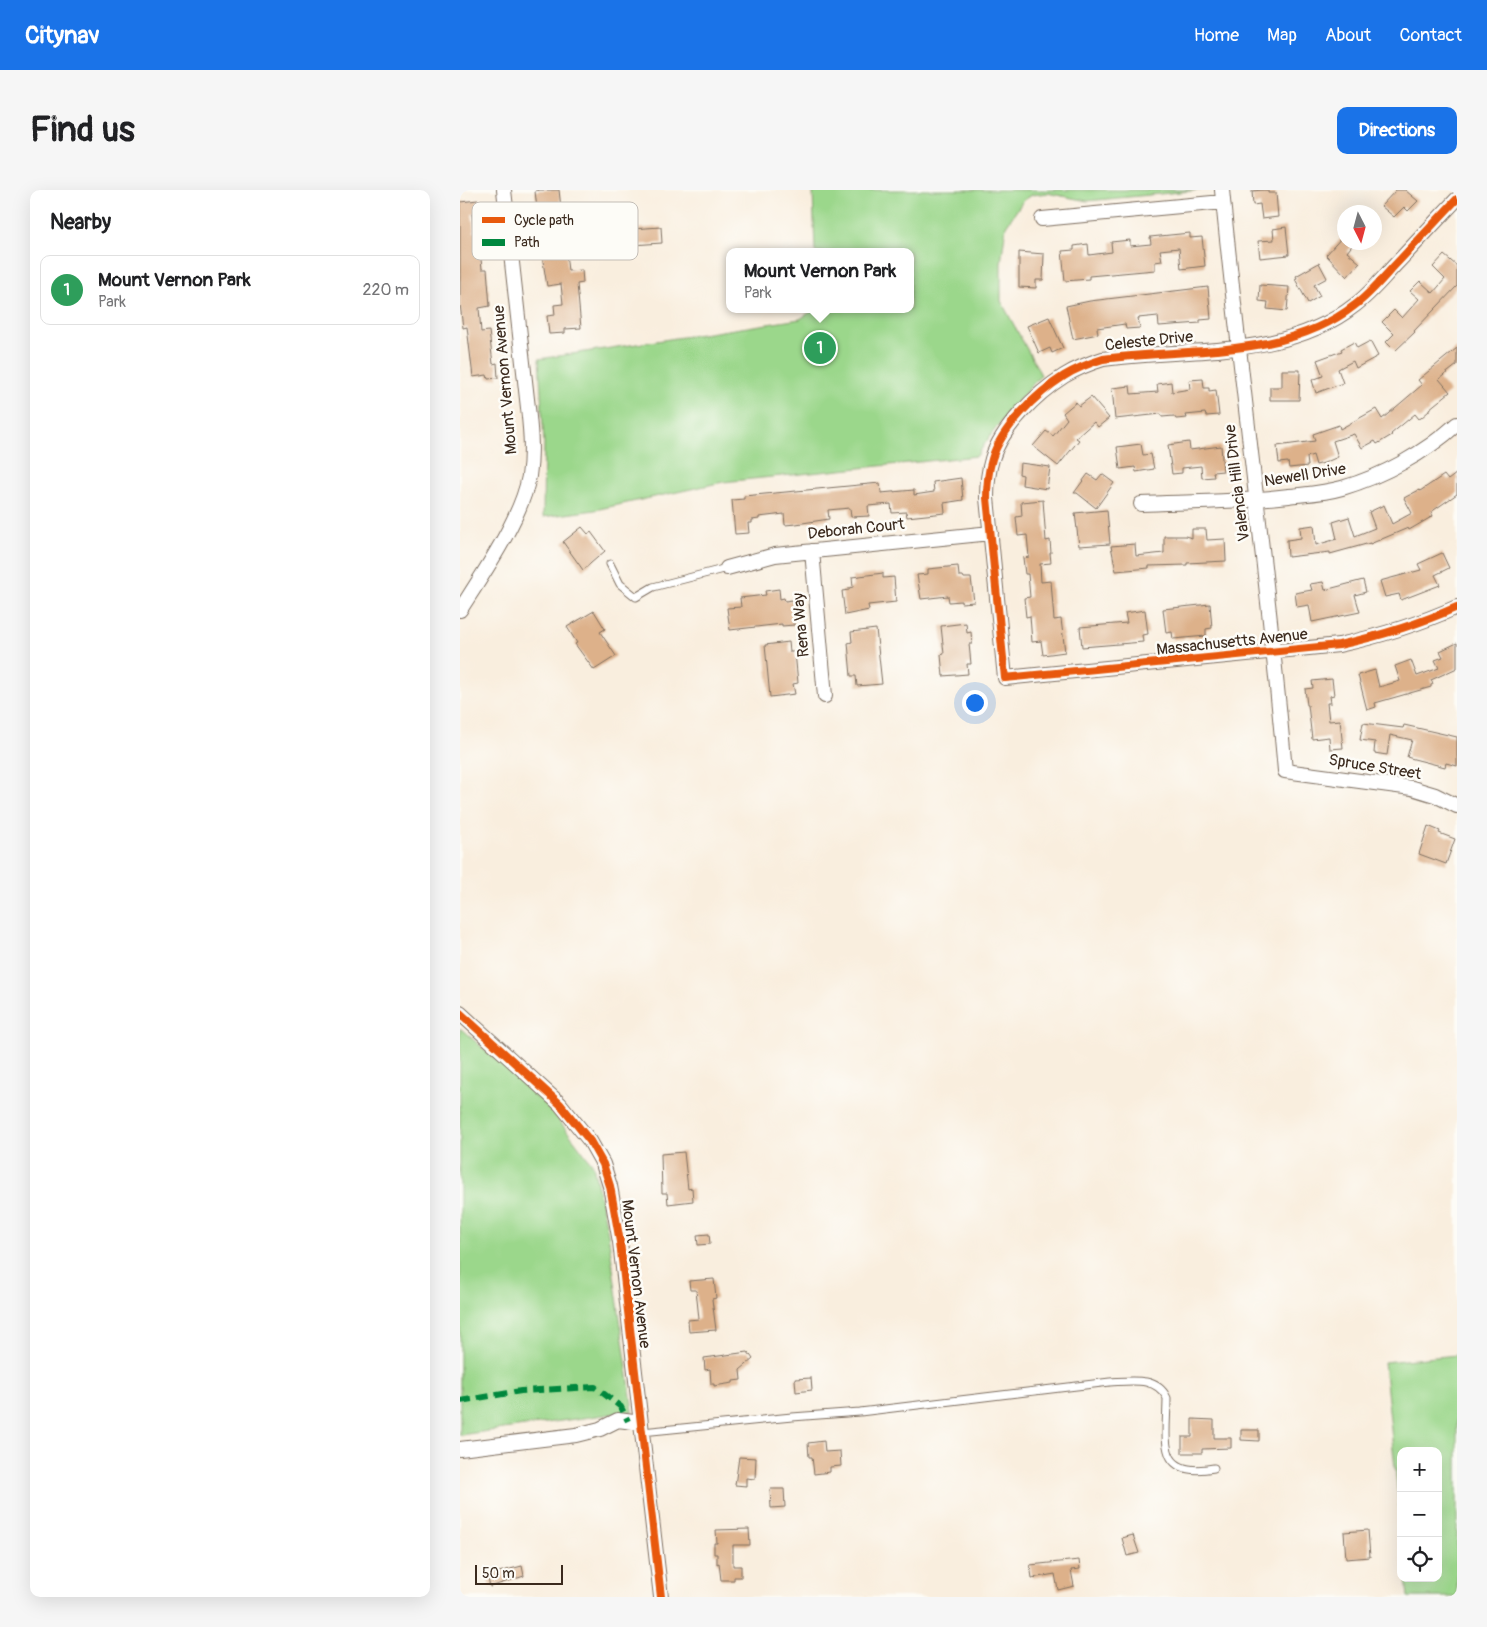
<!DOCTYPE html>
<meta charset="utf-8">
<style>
:root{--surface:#fff;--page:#f6f6f6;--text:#202124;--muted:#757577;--line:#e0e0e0;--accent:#1a73e8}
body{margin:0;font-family:Pangolin,sans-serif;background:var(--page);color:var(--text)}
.controls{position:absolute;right:15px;bottom:15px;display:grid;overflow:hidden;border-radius:10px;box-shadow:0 5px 20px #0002}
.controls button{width:45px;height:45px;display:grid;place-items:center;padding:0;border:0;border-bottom:1px solid var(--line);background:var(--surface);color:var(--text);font:25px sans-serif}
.compass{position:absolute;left:877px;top:15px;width:45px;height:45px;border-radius:50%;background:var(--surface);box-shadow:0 5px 20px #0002;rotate:174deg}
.scale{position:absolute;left:15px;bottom:12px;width:88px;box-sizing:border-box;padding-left:5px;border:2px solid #3b2a1e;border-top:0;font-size:14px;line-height:18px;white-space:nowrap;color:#3b2a1e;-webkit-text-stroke:4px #fdfcf7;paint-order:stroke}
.you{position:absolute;left:514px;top:512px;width:18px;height:18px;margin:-12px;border:4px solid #fff;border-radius:50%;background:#1a73e8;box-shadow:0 0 0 8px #1a73e833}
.badge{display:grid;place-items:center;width:32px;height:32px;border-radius:50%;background:var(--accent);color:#fff;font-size:16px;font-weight:700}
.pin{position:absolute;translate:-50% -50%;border:2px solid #fff;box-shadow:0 1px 5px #0006}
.popup{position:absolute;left:266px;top:58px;width:188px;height:65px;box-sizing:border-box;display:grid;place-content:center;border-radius:10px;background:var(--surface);filter:drop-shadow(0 1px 4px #0005);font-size:16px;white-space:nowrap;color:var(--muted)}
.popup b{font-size:19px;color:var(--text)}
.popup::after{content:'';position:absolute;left:50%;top:100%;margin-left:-10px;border:10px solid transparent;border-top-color:var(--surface)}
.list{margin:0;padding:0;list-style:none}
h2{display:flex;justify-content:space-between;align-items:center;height:65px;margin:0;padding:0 20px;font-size:21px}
h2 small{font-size:16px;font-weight:400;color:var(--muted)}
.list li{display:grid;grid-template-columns:32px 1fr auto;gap:15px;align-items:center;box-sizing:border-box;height:70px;margin:0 10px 10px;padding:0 10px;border:1px solid var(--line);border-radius:10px}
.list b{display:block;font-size:19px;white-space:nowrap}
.list p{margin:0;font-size:16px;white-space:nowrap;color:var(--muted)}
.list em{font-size:16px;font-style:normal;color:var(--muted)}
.icon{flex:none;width:28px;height:28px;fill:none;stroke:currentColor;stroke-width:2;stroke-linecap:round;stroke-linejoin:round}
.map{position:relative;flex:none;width:997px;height:1407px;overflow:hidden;border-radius:10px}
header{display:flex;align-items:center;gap:30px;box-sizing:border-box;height:70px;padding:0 25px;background:var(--accent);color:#fff}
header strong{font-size:24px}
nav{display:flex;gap:28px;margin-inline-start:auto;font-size:18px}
.intro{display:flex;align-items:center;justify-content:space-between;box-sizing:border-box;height:120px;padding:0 30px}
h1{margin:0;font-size:35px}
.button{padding:12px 22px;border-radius:10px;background:var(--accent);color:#fff;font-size:18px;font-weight:700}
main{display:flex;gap:30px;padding:0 30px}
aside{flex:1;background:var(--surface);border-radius:10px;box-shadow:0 5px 20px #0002}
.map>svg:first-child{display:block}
</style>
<header>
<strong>Citynav</strong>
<nav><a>Home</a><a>Map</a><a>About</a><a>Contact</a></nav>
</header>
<div class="intro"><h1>Find us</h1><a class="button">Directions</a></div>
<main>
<aside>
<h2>Nearby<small></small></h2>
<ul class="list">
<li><span class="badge" style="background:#2e9e5b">1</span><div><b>Mount Vernon Park</b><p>Park</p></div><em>220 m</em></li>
</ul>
</aside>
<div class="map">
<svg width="997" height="1407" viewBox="0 0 997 1407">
<rect width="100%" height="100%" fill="#fdfcf7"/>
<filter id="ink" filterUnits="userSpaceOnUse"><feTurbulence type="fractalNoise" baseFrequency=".02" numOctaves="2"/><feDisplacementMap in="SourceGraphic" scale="10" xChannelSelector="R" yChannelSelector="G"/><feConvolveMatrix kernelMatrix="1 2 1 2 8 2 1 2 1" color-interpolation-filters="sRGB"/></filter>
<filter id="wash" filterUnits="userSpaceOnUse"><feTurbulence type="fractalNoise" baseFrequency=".0096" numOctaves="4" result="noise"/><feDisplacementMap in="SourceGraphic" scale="20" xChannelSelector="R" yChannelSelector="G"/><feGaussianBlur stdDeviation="1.12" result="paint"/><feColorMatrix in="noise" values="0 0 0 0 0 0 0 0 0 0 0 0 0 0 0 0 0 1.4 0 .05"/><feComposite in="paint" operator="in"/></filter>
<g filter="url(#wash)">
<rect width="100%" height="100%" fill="#f9eede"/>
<path fill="#9bd78b" stroke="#6b8054" d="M363,0H741L627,11L587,3L572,5L563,11L546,36L541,73V111L581,185C558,211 535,236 517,266L263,292L135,320L83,327L84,253L79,169L340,129L355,119H450V62H355L353,1Z
M0,838L85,912L133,975L148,1043L173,1221L0,1245Z
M997,1165V1407H948L946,1388H978V1261H941V1336L924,1172Z"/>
<g id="blocks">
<path fill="#ddb18a" d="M80,0H99L108,81L122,80L123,93L117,94L121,138L105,139V143L89,144L87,126L95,125L94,115L103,114L101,94L87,96L82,65H87L85,42L82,27L78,28L75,1Z
M803,0H808V3H816L818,27L802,29L800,14L793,15L792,1Z
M936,0H945L958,11L948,21L944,17L934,27L921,16Z
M18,10L19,23L12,24L14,42L21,41L24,59H20L22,79H27L30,116L19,118L21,142L29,141L33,174L37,173L38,188L28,189L27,185L13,187L7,137L3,138L0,114V12Z
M201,37L202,53L172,55L171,39Z
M826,37L829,65L800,68L798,51L814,50L813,39Z
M730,43V48L742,47L745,76L721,79L719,58L700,60L702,71L695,72V80L629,86V89L605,91L602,61L614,60V56L628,54L629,65L652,62L651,52L670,50V56L691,54L690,47Z
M884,45V52H895L887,62L900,73L887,87L866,65Z
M559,62L584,64L583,90H576V98L559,97Z
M984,65L997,76V96L954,141L955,142L935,161L926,152L934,144L922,132L934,120L942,128L959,109L950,101L960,91L973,103L985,89L973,77Z
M859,73L867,88L854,95L860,106L848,113L835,89L837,88L836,86Z
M800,95L829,97L827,121L807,119L808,112L799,111Z
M748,97L751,129L740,130V133L699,136L698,126L678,128L680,138L666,139L665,134L637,138L638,144L613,149L606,116L630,111Z
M589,127L603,158L592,163L590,158L579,163L567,136Z
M910,151L918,166L896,178L893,171L878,179L883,193L856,203L852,190L863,186L857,170L882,161L881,159L894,152L897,158Z
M997,158V175L979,189L990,202L969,219V221L961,228L959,229L955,224L931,244L932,245L917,254L915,251L902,258L894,244L873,251L878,267L864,273L856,275L853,265L847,267L848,276L829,278L828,272L819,273L817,256L855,251L853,244L879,235L880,239L916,219L922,229L962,195L958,190Z
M822,180H840L839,210H810V197H822Z
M743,189L744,198H749V201L756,200L759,225L746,226L745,223L726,225L727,228L716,229L714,226L702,227L701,224L655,229L652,198L670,196L671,204L698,202L697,194L711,192L712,202L730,199L729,190Z
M631,207L649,228L638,237L634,232L616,248L619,250L598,276L573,256L586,241L593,246L607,229L603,223L616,212L619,216Z
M729,252L730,260L761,256L763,281L753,282L754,287L742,288L741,276L722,278V283L712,284L708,255Z
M681,254L683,265L691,264L694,279L676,282L675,277L660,279L657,257Z
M560,273L590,277L587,299L562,295L563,285L559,284Z
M997,283V304L971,322L973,326L949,340L948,338L910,354V353L870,364V362L828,367L827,350L841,348L840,337L854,335L856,355L877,349L873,332L889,327L895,346L915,338L909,322L924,315L932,334L952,323L944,308L959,300L960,301L984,285L988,290Z
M628,284L637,290L642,284L654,293L636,318L617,303H614Z
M501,288L503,310L484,313L485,323L447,327L446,322L432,323L431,314L408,316L409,326L391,327L390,318L368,320L369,329L336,334L325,335L324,324L299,327V329L292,330V333H288L289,343L275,344L272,310L284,309V306L420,293L421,303L454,300V305L474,302L473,292Z
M583,310L586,351L590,350L591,363H590L591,373L580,374L581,392L591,391L594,430L601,429L605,462L583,465L581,451L572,452L570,426L566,427L564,408L570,407L568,384H565L563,368L569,367L567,345L558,346L556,327L562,326L561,312Z
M647,320L650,354L619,356L615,323Z
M122,337L128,344L131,342L145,361L123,380L103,352Z
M732,339H746L747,350L765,349L766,371L727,373V375L689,376V378L656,381L651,356L675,354L676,366L704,363V346H725L732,348Z
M982,363L989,378L975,385L980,395L941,410L939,404L925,407L920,391L961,380L958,374Z
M498,376L499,386H503L504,388H511L514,412L501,413V411L489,412L488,406L461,409L457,385L468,384V379Z
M423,383V388L434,387L436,412L408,415L409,420L385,425L382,401L389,400V398L393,397L392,387Z
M903,390L906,402L895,405L900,422L852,432L849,415L837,417L835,403L852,400L850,394L863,392L865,400Z
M319,399L320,409L324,408L325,411L332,410L334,435L322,436V434L270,440L267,418L281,417L280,408L306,405L305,401Z
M750,414L752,438L746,439V446L713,449L712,442L706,443L703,419Z
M685,420L688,444L682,445L683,452L622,457L620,437L667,433L665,423Z
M134,421L145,439L140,442L156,466L134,480L115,454L117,453L107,437Z
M506,433L507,443L511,442L512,454H509L511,474H507L508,484L483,486L481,465L484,464L481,436Z
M416,439L422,494L397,496L396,486H391L388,453L392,452L391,442Z
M329,452L330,462H335L338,493L333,494L335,504L310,507L305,455Z
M997,453V478L971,490L973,494L971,495V497L915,513L916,517L907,520L898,485L915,480L919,497L940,491L935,476L951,470L957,486L979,478L975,470L983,467L980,461Z
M872,489L874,505L870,506L871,513H867L869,531L880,530L883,558L870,559L869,547L852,549L848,515H847L845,499L853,498L852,491Z
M903,533L943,538L944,535L997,547V576L986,573L985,577L950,568L947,567L952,550L930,545L927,565L914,563L915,552L900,550Z
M968,636L980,641L979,643L995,649L986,674L959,664Z
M224,962L228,999L232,998L233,1011L208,1014L207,1003H202L201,964Z
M249,1044L250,1054L238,1055L237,1045Z
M254,1089L256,1108L252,1109L256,1140L229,1142L228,1130L239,1129L236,1100H230L229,1091Z
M288,1162L293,1169L280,1180L281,1190L273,1191V1193L254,1196V1194H251L250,1179L245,1180L244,1168Z
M351,1188L352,1200L336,1202L335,1189Z
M732,1229L754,1230V1248H771V1258L742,1259V1263H722V1247H732Z
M781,1240H799V1251L781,1250Z
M364,1251L365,1262L380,1261L381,1276L370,1277V1282L354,1284L352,1267H349L348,1253Z
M279,1267L296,1268L295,1289L286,1288V1296L275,1295Z
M310,1299H324L325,1317L311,1318Z
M289,1339L290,1355H273V1376H281V1387H274V1390H261L259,1373L257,1374V1364H254V1353H257L256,1340Z
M908,1340L910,1367L886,1369L884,1342Z
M673,1345L679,1363L667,1366L662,1348Z
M619,1370L620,1379L611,1380L614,1396L598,1400L595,1384L572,1388L570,1375Z
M62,1376L64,1386L30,1397L27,1385Z"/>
</g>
</g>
<g filter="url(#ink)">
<use href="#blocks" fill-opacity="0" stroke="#7e6f61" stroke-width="1"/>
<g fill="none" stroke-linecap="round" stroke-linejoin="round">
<g stroke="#7e6f61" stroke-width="9">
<path id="service" d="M150,374L160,394L176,407L193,397L267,378
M182,1242L332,1227L400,1222L650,1192C670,1191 697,1186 707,1208C707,1248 695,1289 754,1278"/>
</g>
<g stroke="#7e6f61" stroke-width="16">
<path id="minor" d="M762,0C781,194 808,387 825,581L952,598L975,605L997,616
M997,9C976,31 956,53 935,75C922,89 910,104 895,115C826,170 726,157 643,169C630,173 617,178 604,186C577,203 541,238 532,269C528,282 527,295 527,308L545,488L879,455C920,446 959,434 997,417
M582,29L763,12
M681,314C731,312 780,312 829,306C847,304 865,303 882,298C923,286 965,263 997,234
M352,361L365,506
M267,378L315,365L531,343
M0,420C23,384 62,327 69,286C73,261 70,234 67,209L44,0
M0,823L100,914L130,951L143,974L150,996L160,1052L201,1407
M0,1259L116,1245L140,1239L158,1230L181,1233"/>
</g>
<use href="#service" stroke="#fff" stroke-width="7"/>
<use href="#minor" stroke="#fff" stroke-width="14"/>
<path stroke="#00873e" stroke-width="6" stroke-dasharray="12 6" stroke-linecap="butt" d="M0,1211L61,1201L135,1197L161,1217L168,1231"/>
<g stroke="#fdfcf7" stroke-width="11">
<path id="cycleway" d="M997,9C976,31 956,53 935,75C922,89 910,104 895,115C826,170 726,157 643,169C630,173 617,178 604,186C577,203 541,238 532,269C528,282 527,295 527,308L545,488L879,455C920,446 959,434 997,417
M0,823L100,914L130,951L143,974L150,996L160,1052L201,1407"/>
</g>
<use href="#cycleway" stroke="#e8590c" stroke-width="8"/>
</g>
</g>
<g text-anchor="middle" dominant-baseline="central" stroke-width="5" stroke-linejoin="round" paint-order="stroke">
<g font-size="16" fill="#3b2a1e" stroke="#fdfcf7">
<text transform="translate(689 151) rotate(-6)">Celeste Drive</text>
<text transform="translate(45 190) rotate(-95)">Mount Vernon Avenue</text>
<text transform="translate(845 285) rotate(-9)">Newell Drive</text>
<text transform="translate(777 293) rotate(-97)">Valencia Hill Drive</text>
<text transform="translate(396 339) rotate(-6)">Deborah Court</text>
<text transform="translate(341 435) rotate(-95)">Rena Way</text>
<text transform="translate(772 452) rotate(-6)">Massachusetts Avenue</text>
<text transform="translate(915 577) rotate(9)">Spruce Street</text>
<text transform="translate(176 1084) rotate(83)">Mount Vernon Avenue</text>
</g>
</g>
<rect x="12" y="12" width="166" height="58" rx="8" fill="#fdfcf7" stroke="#c3bdb6" stroke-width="1"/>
<rect x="22" y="27" width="23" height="6" fill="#e8590c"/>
<rect x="22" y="49" width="23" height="7" fill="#00873e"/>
<g font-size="14" fill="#3b2a1e">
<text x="54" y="35">Cycle path</text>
<text x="54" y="57">Path</text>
</g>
</svg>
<div class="controls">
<button>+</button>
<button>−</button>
<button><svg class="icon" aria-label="locate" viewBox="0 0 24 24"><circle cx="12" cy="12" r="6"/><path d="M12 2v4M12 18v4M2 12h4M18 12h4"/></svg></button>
</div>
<svg class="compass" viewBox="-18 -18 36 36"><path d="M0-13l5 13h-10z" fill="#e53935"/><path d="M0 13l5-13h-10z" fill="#757577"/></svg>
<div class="scale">50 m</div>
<div class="you"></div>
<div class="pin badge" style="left:360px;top:158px;background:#2e9e5b">1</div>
<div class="popup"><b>Mount Vernon Park</b>Park</div>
</div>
</main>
